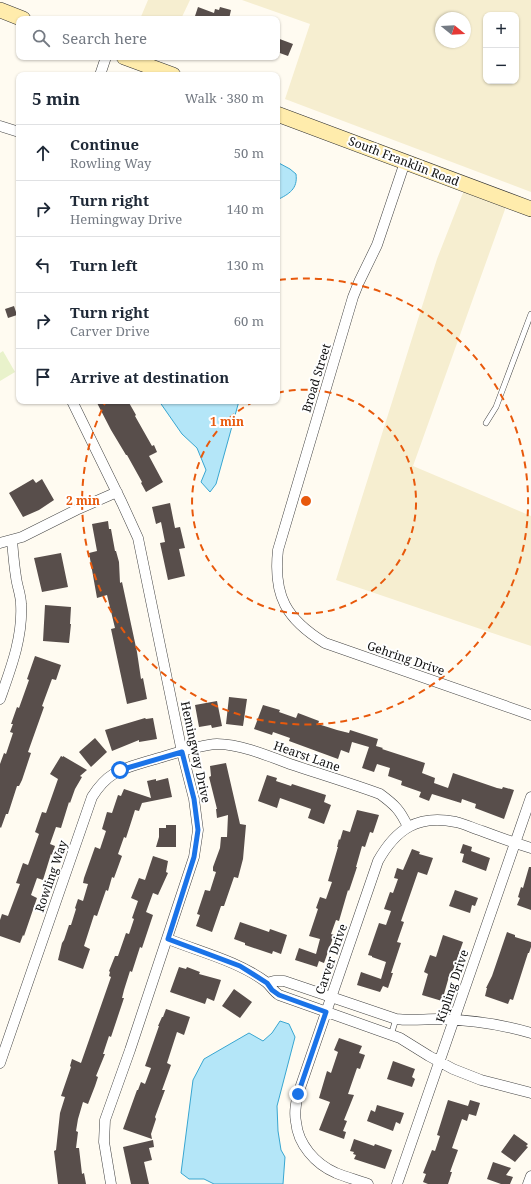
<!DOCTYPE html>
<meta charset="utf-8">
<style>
:root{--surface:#fff;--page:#f6f6f7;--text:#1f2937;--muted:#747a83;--line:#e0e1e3}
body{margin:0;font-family:"Noto Serif",serif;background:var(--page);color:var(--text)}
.controls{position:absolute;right:12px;top:12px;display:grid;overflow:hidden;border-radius:8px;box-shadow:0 1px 3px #0004}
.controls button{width:36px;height:36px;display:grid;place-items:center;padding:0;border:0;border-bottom:1px solid var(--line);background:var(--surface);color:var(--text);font:20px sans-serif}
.compass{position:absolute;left:435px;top:12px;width:36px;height:36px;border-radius:50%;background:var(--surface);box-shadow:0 1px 3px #0004;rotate:108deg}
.stop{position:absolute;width:12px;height:12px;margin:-9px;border:3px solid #1a73e8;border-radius:50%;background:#fff}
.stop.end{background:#1a73e8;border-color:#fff;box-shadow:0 1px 4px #0008}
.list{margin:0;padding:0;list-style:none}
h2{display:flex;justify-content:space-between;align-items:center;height:52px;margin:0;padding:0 16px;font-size:17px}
h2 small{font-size:13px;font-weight:400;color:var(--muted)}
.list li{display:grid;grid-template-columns:26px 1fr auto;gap:12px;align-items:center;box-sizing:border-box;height:56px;padding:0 16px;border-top:1px solid var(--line)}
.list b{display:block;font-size:15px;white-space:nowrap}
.list p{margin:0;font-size:13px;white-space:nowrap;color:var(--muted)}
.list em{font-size:13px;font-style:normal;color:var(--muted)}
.icon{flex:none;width:22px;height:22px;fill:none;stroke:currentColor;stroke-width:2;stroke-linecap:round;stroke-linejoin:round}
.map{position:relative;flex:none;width:531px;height:1184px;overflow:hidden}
.search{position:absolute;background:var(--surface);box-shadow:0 1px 3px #0004;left:16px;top:16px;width:264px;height:44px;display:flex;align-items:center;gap:10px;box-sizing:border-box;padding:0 14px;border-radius:8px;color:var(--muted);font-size:15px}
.panel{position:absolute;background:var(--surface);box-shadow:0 1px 3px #0004;left:16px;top:72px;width:264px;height:332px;border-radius:8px}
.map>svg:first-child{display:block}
</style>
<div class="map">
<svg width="531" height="1184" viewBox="0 0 531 1184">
<rect width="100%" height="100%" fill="#fffbf1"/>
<path fill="#f6eed0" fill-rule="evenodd" d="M148,0H190L181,19H140Z
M242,0H531V192L285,99L310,24ZM486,15H516V81H486ZM441,18H465V42H441Z
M466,185L508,201L413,466L531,516V646L336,580L437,259Z"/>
<path fill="#e9f2cb" d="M3,351L15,372L0,381V353Z"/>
<path fill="#b4e6f8" stroke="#38a6d1" d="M277,162L290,169L296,174C298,189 289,194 277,200Z
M159,401H239L216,484L210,492L201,482L206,470L197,448L182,434Z
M280,1021L289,1024L295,1037L277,1106L278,1131L281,1150L285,1157L283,1184H214L204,1179H189L181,1173L193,1080L204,1059L249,1033L263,1041L272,1033Z"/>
<path fill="#584e4b" d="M198,7L214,13L215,9L219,10L220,7L231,10L229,19H194Z
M277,38L293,44L288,56L277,52Z
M14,306L17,315L8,318L5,309Z
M96,401H128L136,415L135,416L152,446L154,445L157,452L149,456L163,482L146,492L141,483L142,482L127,455H126L111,430Z
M33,479L36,483L42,479L54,500L39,510L23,517L9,493Z
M170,503L175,528L180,527L185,548L179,549L185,576L168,580L160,543L165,542L161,522L156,524L152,507Z
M108,521L109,529H111L115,551H116L119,562L120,583L122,582L137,652L141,679L143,678L147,699L127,704L111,629L115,628L107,595L97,598L89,553L97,551L92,524Z
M61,553L68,587L42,592L34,558Z
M45,605L71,607L70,624H71L69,643L43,641Z
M35,656L61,665L56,680L52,679L42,706L44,707L28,752L31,753L22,780L19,786H17L8,814H6L1,828L0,827V764L4,753L6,754L13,733L10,732L13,724H11L17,707L19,708L29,680L27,679Z
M229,697L247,699L243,726L226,724Z
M217,701L222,726L212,728L211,725L199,727L195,705Z
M263,705L280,710L279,712L296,718L298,713L319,721L318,724L337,730L349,733L350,730L378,739L376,746L383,748L382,749L425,763L422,773L435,778L434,783L448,788L453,773L497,788L502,789L503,787L514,790L504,819L475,808L476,804L462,799L461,803L432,794L429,801L419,797L421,792L401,785L402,781L388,776L390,768L377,764L374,772L362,768L369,747L352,742L349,753L341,750L338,759L289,741L290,738L273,732L272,735L254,729Z
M145,718L146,719L153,718L157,739L139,742V740L112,751L105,730Z
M95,738L107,752L91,767L79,752Z
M61,756L63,757V756L87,770L80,776L82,777L75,789L70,803L69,802L61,828L56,827L50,844L55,846L52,855L51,854L43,880L37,878L31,895L37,898L24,936L23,935L20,943L0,936V920L2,914L8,916L20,884L16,883L23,863L28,865L39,834L35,832L42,812L46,813L58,779L50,774Z
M226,763L240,824L246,825L243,859L238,878L234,877L224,906H221L212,932L196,926L200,915L197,914L205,890L210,891L216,872L213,871V867L220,848L221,837H227L228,815L217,818L216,809H217L209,777L211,776L210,766Z
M267,775L277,778L276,781L291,786L292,784L326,795L324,802L331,805L324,824L308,818L311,809L280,798L277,808L258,801Z
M168,778L172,797L142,803L139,811L135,810L126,838L124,837L118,854L122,856L114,878L112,877L108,891L106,890L97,916L94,915L84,946L90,949L83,969L58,960L62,943L64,940L69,925H71L76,909L75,908L78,899L83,901L88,884L83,883L84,878L95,847L100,849L106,831L102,829L107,812L112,813L118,795L121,796L124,789L151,798L147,781L156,779V781Z
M357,810L379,815L373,833L370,832L365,847L362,846L356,867H357L349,891L348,890L339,921L336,920L331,934L334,935L324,963L319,961L317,967L295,960L299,948L316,954L320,939L309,936L318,909L316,908L320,897L326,899L332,882L328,881L338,847H337L339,839L340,840L343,830L350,832Z
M166,825H176V847H156L159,837V828H166Z
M463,844L472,847L471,851L490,858L486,871L462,862L464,854L460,853Z
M412,849L420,852L419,854L433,858L427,875L418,872L401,921L404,922L397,942L401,943L391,973H393L388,988L383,986L380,992L357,985L361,972L381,979L386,962L372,957V956L368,955L379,923L386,925L391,911L384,909L390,892L393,893L398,879L394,878L397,868L403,870Z
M153,856L168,861L166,872L168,873L158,895L153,893L146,912L153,915L142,948L140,947L132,972L130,971L124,990L122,998H124L111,1037L109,1036L103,1054H105L96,1076L98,1077L95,1086L88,1104L83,1102L78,1119L76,1131L78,1132L76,1148H79L82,1174L84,1173L86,1184H58L54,1151L56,1150L60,1113L65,1097L61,1096L71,1067L70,1066L72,1059L81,1063L111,977L109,976L110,972L109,971L115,956H118L126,933L129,934L134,919L132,918L138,901L131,898L139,878L145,880Z
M529,867H531V910L517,905L520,898L518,897L521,887L523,888Z
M455,890L478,898L475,906L472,905L470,913L449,906Z
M240,922L269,932L270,929L287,935L281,954L273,951L272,954L245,945V943L234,939Z
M507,932L515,935V937L531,942V947L529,953H528L513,1000L510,999L508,1004L485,996L487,988H486L492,976Z
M443,935L463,942L452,973H450L442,1001L422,995L428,974L424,972L430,955L436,957Z
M179,967L186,969L187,967L200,972L199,974L221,980L214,1001L207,998L205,1004L170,992Z
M234,989L252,1002L240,1018L222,1006Z
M166,1009L190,1017L184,1035L177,1032L167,1063L171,1065L162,1090H165L155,1117L156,1119L151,1134L152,1139L123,1129L137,1090H138L141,1082L145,1084L151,1068L145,1066L159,1026H158L162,1017H163Z
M339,1038L362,1046L359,1053L365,1055L360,1069L357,1068L348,1094L354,1095L344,1120L347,1121L343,1131L346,1132L344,1139L319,1130L330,1102L319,1098L327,1071L331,1073L338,1052L334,1050Z
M393,1061L415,1069L412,1077L415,1079L412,1087L387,1079Z
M448,1100L468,1106L470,1100L480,1103L476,1116L469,1114L467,1121L462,1119L452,1148L458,1150L450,1172H452L448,1184H428L423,1182L426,1174L423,1173L432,1150L435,1151L440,1136L437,1135Z
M377,1105L404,1113L400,1124L396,1122L393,1131L367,1121L371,1110L375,1112Z
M514,1134L528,1144L526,1146L528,1147L515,1162L501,1152Z
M354,1139L374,1146L375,1144L392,1150L385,1169L354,1159L356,1155L353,1154L354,1152L350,1151Z
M153,1140L154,1147L149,1148L152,1160L144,1162L149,1184H131L123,1147Z
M493,1162L511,1168L506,1175L513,1177L510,1184H501L487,1179Z"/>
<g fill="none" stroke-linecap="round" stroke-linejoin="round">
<g stroke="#424242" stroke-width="6">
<path id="lane" d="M486,423L496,407L531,314
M391,1035L396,1019"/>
</g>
<g stroke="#424242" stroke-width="11">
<path id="street" d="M100,75L106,57
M0,126L19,132
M405,162L377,245L359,282L353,297L278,550C273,596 286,619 325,643L531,715
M72,401L122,503L138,538L182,752L194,799L198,830L194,857L130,1050L105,1120L104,1142L111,1184
M0,543L22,537L76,510L117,492
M0,699C11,668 23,637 21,604C21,595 17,586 16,577C14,565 13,552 12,540
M168,939C200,952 238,961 266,982C270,985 273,991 279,995L400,1038L429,1056L453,1069L481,1080L531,1093
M267,983L274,981H284L396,1019C410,1021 424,1019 439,1019C470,1020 501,1024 531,1033
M0,1063L92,797C109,770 123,769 152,760C170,755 198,745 217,744C240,744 269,756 290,764C320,774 350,783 380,794C395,805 400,810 408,827
M368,1184C357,1180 346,1177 336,1173C315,1164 298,1144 296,1122C294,1112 296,1103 298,1094L378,861C396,829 418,814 456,822C464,824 473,828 482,831C498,837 515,843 531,848
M397,1184L531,797
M528,1184L531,1176"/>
</g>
<g stroke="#313131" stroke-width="16">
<path id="secondary" d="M0,10L23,19
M124,57L173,75
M277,114L531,209"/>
</g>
<use href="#lane" stroke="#fff" stroke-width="5"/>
<use href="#street" stroke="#fff" stroke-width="10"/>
<use href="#secondary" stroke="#ffecac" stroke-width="15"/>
</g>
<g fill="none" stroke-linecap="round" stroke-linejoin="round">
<path stroke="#1a73e8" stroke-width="5" d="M120,770L182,752L194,799L198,830L194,857L168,939L240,966L267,983L272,990L279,995L326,1012L298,1094"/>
</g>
<g fill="none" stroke="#e8590c" stroke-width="2" stroke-dasharray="7 5">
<path d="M277 393A112 112 0 1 1 255 401"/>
<path d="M279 280A223 223 0 1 1 106 401"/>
</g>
<g text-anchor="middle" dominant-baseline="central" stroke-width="4" stroke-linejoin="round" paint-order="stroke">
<g font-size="12" fill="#0f0f0f" stroke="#fff">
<text transform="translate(404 161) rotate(21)">South Franklin Road</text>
<text transform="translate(316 378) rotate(-73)">Broad Street</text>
<text transform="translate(406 658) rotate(19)">Gehring Drive</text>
<text transform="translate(196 752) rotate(78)">Hemingway Drive</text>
<text transform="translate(307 756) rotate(19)">Hearst Lane</text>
<text transform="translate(51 876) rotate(-71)">Rowling Way</text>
<text transform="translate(331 959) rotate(-71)">Carver Drive</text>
<text transform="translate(452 986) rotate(-71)">Kipling Drive</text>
</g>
</g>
<circle cx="306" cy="501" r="6" fill="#e8590c" stroke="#fff" stroke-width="2"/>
<g font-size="12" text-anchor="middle" font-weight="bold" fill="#e8590c" stroke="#fff" stroke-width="4" stroke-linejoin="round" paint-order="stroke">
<text x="227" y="426">1 min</text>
<text x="83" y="505">2 min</text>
</g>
</svg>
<div class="controls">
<button>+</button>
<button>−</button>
</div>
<svg class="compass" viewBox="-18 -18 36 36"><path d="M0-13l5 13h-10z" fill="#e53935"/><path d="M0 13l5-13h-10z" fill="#747a83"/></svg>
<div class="stop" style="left:120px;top:770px"></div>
<div class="stop end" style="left:298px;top:1094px"></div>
<div class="search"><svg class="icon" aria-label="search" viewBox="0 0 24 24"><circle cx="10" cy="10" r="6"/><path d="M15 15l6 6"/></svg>Search here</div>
<section class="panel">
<h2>5 min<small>Walk · 380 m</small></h2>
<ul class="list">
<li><svg class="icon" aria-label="ahead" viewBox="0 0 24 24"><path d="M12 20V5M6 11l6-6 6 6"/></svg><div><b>Continue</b><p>Rowling Way</p></div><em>50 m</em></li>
<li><svg class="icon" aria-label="right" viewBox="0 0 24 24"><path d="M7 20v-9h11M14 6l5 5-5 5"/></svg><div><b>Turn right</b><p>Hemingway Drive</p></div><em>140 m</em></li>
<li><svg class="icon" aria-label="left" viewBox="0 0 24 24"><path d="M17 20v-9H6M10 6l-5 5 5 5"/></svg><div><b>Turn left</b></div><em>130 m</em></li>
<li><svg class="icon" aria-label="right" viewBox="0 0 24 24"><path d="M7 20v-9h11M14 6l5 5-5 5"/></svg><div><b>Turn right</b><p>Carver Drive</p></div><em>60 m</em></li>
<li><svg class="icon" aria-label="arrive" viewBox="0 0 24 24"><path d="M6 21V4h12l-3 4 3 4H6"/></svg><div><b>Arrive at destination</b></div></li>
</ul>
</section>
</div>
